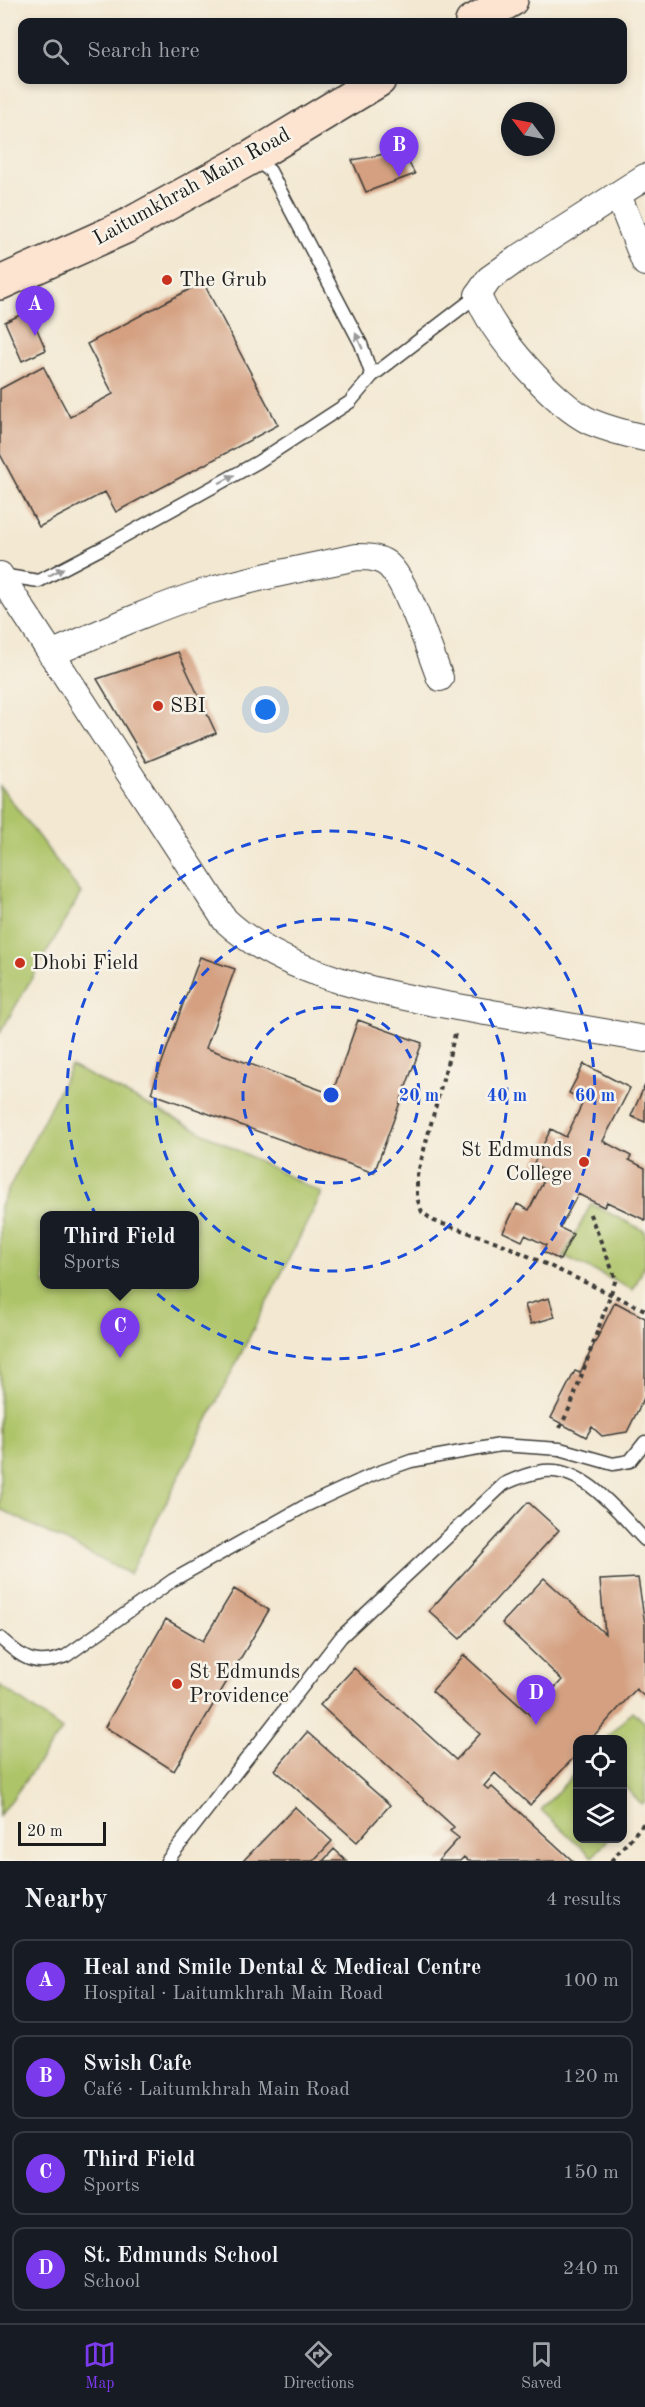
<!DOCTYPE html>
<meta charset="utf-8">
<style>
:root{--surface:#171b24;--page:#20242c;--text:#f1f3f6;--muted:#9ea1a6;--line:#363941;--accent:#7c3aed}
body{margin:0;font-family:"Old Standard TT",serif;background:var(--page);color:var(--text)}
.controls{position:absolute;right:18px;bottom:18px;display:grid;overflow:hidden;border-radius:12px;box-shadow:0 3px 9px #0003}
.controls button{width:54px;height:54px;display:grid;place-items:center;padding:0;border:0;border-bottom:2px solid var(--line);background:var(--surface);color:var(--text);font:30px sans-serif}
.compass{position:absolute;left:501px;top:102px;width:54px;height:54px;border-radius:50%;background:var(--surface);box-shadow:0 3px 9px #0003;rotate:302deg}
.scale{position:absolute;left:18px;bottom:15px;width:88px;box-sizing:border-box;padding-left:6px;border:3px solid #1c1c1c;border-top:0;font-size:16px;line-height:21px;white-space:nowrap;color:#1c1c1c;-webkit-text-stroke:4px #f7f3e8;paint-order:stroke}
.you{position:absolute;left:266px;top:710px;width:21px;height:21px;margin:-15px;border:4px solid #fff;border-radius:50%;background:#1a73e8;box-shadow:0 0 0 9px #1a73e833}
.badge{display:grid;place-items:center;width:39px;height:39px;border-radius:50%;background:var(--accent);color:#fff;font-size:20px;font-weight:700}
.pin{position:absolute;translate:-50% -50px;filter:drop-shadow(0 2px 3px #0008)}
.pin::after{content:'';position:absolute;top:32px;width:21px;height:18px;background:inherit;clip-path:polygon(0 0,100% 0,50% 100%)}
.popup{position:absolute;left:40px;top:1211px;width:159px;height:78px;box-sizing:border-box;display:grid;place-content:center;border-radius:12px;background:var(--surface);filter:drop-shadow(0 2px 4px #0005);font-size:20px;white-space:nowrap;color:var(--muted)}
.popup b{font-size:22px;color:var(--text)}
.popup::after{content:'';position:absolute;left:50%;top:100%;margin-left:-12px;border:12px solid transparent;border-top-color:var(--surface)}
.list{margin:0;padding:0;list-style:none}
h2{display:flex;justify-content:space-between;align-items:center;height:78px;margin:0;padding:0 24px;font-size:26px}
h2 small{font-size:20px;font-weight:400;color:var(--muted)}
.list li{display:grid;grid-template-columns:39px 1fr auto;gap:18px;align-items:center;box-sizing:border-box;height:84px;margin:0 12px 12px;padding:0 12px;border:2px solid var(--line);border-radius:12px}
.list b{display:block;font-size:22px;white-space:nowrap}
.list p{margin:0;font-size:20px;white-space:nowrap;color:var(--muted)}
.list em{font-size:20px;font-style:normal;color:var(--muted)}
.icon{flex:none;width:33px;height:33px;fill:none;stroke:currentColor;stroke-width:2;stroke-linecap:round;stroke-linejoin:round}
.map{position:relative;flex:none;width:645px;height:1861px;overflow:hidden}
.search{position:absolute;background:var(--surface);box-shadow:0 3px 9px #0003;left:18px;right:18px;top:18px;height:66px;display:flex;align-items:center;gap:15px;box-sizing:border-box;padding:0 21px;border-radius:12px;color:var(--muted);font-size:22px}
.sheet{height:462px;background:var(--surface)}
nav{display:flex;justify-content:space-around;align-items:center;box-sizing:border-box;height:84px;border-top:2px solid var(--line);background:var(--surface);font-size:16px;color:var(--muted)}
nav a{display:grid;justify-items:center;gap:3px}
nav .on{color:var(--accent)}
.map>svg:first-child{display:block}
</style>
<div class="map">
<svg width="645" height="1861" viewBox="0 0 645 1861">
<rect width="100%" height="100%" fill="#f7f3e8"/>
<filter id="ink" filterUnits="userSpaceOnUse"><feTurbulence type="fractalNoise" baseFrequency=".0167" numOctaves="2"/><feDisplacementMap in="SourceGraphic" scale="12" xChannelSelector="R" yChannelSelector="G"/><feConvolveMatrix kernelMatrix="1 2 1 2 8 2 1 2 1" color-interpolation-filters="sRGB"/></filter>
<filter id="wash" filterUnits="userSpaceOnUse"><feTurbulence type="fractalNoise" baseFrequency=".008" numOctaves="4" result="noise"/><feDisplacementMap in="SourceGraphic" scale="24" xChannelSelector="R" yChannelSelector="G"/><feGaussianBlur stdDeviation="1.35" result="paint"/><feColorMatrix in="noise" values="0 0 0 0 0 0 0 0 0 0 0 0 0 0 0 0 0 1.4 0 .05"/><feComposite in="paint" operator="in"/></filter>
<g filter="url(#wash)">
<rect width="100%" height="100%" fill="#f3e8d2"/>
<path fill="#aec469" stroke="#657042" stroke-width="1.5" fill-rule="evenodd" d="M0,786L81,893L0,1033Z
M71,1066L322,1193L130,1574L0,1509V1206ZM45,1216H195V1284H45Z
M591,1204L645,1231V1265L633,1290L564,1256Z
M0,1685L62,1730L0,1816Z
M633,1711L645,1723V1801L642,1804L623,1785L622,1740L606,1739Z
M577,1771L578,1838L609,1839L592,1857L541,1810Z"/>
<g id="blocks">
<path fill="#d4a081" d="M398,143L415,174L366,192L352,160L380,155Z
M203,282L278,425L116,512L105,492L39,527L0,454V389L43,366L70,417L113,394L87,344Z
M29,311L46,350L22,361L5,322Z
M178,652L216,733L146,762L97,679Z
M200,957L235,969L206,1048L332,1094L358,1020L422,1043L374,1173L151,1093Z
M584,1064L630,1088L603,1141L631,1156L629,1160L645,1168V1220L607,1202L604,1207L578,1194L560,1228L573,1234L560,1260L543,1252L546,1245L525,1235L522,1241L503,1232L517,1204L529,1210L548,1172L533,1165L551,1129L566,1137L584,1100L569,1093Z
M645,1085V1122L631,1116Z
M549,1298L555,1317L531,1324L525,1305Z
M615,1302L645,1318V1396L627,1432L602,1436L592,1427L586,1437L551,1418L575,1371L580,1373Z
M528,1502L559,1530L460,1639L429,1611Z
M544,1578L605,1634L600,1580L638,1578L645,1624V1697L636,1689L590,1740H578V1753L530,1805L495,1773L484,1786L489,1790L492,1787L573,1861H468L464,1857L460,1861H438L459,1838L450,1831L454,1827L320,1705L354,1668L456,1760L480,1734L432,1691L464,1655L530,1715L562,1680L502,1623Z
M234,1589L269,1610L174,1771L105,1727L166,1619L203,1641Z
M307,1732L390,1805L357,1842L275,1770Z
M295,1807L332,1841L313,1861H243Z
M334,1849L347,1861H323Z"/>
</g>
</g>
<g filter="url(#ink)">
<use href="#blocks" fill-opacity="0" stroke="#3c3b37" stroke-width="1.5"/>
<g fill="none" stroke-linecap="round" stroke-linejoin="round">
<g stroke="#3c3b37" stroke-width="15">
<path id="lane" d="M372,376L478,295
M1,575L39,581L106,546L258,462L350,402L372,376L361,344L270,171L253,158
M0,1638C24,1659 34,1668 66,1656L173,1580L305,1506L374,1474L411,1461L500,1445L560,1449L613,1464L630,1461L645,1442
M167,1861L341,1637L504,1484C517,1478 530,1473 544,1471C585,1466 620,1515 645,1540"/>
</g>
<g stroke="#3c3b37" stroke-width="28">
<path id="street" d="M645,177L517,259L489,279L478,295C491,333 555,405 591,422C608,429 627,434 645,438
M618,195L645,263
M0,575L225,920C290,981 407,998 492,1013C543,1022 594,1030 645,1039
M51,654C102,632 152,609 205,592C255,577 306,568 357,557C367,557 375,557 384,562C405,573 430,653 440,678"/>
</g>
<g stroke="#3c3b37" stroke-width="36">
<path id="secondary" d="M472,22L511,0
M0,283L125,227L252,157L379,80"/>
</g>
<path stroke="#3c3b37" stroke-width="4" stroke-dasharray="4.5 4.5" stroke-linecap="butt" d="M455,1034L417,1176V1198L422,1212L434,1221L500,1243L645,1310
M560,1428L571,1405L616,1279L589,1212
M611,1861L645,1822"/>
<use href="#lane" stroke="#fff" stroke-width="12"/>
<use href="#street" stroke="#fff" stroke-width="26"/>
<use href="#secondary" stroke="#fde4d1" stroke-width="33"/>
</g>
<defs><path id="oneway-solid" d="M-6-.8H1V-3.2L6.5 0L1 3.2V.8H-6Z" transform="scale(1.5)"/></defs>
<g fill="#999">
<use href="#oneway-solid" transform="translate(359 341) rotate(-114)"/>
<use href="#oneway-solid" transform="translate(227 479) rotate(-28)"/>
<use href="#oneway-solid" transform="translate(56 572) rotate(-28)"/>
</g>
</g>
<g fill="none" stroke="#1d4ed8" stroke-width="3" stroke-dasharray="10 8">
<circle cx="331" cy="1095" r="88"/>
<circle cx="331" cy="1095" r="176"/>
<circle cx="331" cy="1095" r="264"/>
</g>
<g fill="#c8321e" stroke="#f7f3e8" stroke-width="2">
<circle cx="167" cy="280" r="6"/>
<circle cx="158" cy="706" r="6"/>
<circle cx="20" cy="963" r="6"/>
<circle cx="584" cy="1162" r="6"/>
<circle cx="177" cy="1684" r="6"/>
</g>
<g text-anchor="middle" dominant-baseline="central" stroke-width="5" stroke-linejoin="round" paint-order="stroke">
<g font-size="21" fill="#1c1c1c" stroke="#f7f3e8">
<text transform="translate(192 187) rotate(-29)">Laitumkhrah Main Road</text>
</g>
<g font-size="21" fill="#1c1c1c" stroke="#f7f3e8" text-anchor="start">
<text x="179" y="280">The Grub</text>
<text x="170" y="706">SBI</text>
<text x="32" y="963">Dhobi Field</text>
<text x="572" y="1150" text-anchor="end">St Edmunds<tspan x="572" dy="24">College</tspan></text>
<text x="189" y="1672">St Edmunds<tspan x="189" dy="24">Providence</tspan></text>
</g>
</g>
<circle cx="331" cy="1095" r="9" fill="#1d4ed8" stroke="#f7f3e8" stroke-width="3"/>
<g font-size="18" text-anchor="middle" font-weight="bold" fill="#1d4ed8" stroke="#f7f3e8" stroke-width="5" stroke-linejoin="round" paint-order="stroke">
<text x="419" y="1101">20 m</text>
<text x="507" y="1101">40 m</text>
<text x="595" y="1101">60 m</text>
</g>
</svg>
<div class="controls">
<button><svg class="icon" aria-label="locate" viewBox="0 0 24 24"><circle cx="12" cy="12" r="6"/><path d="M12 2v4M12 18v4M2 12h4M18 12h4"/></svg></button>
<button><svg class="icon" aria-label="layers" viewBox="0 0 24 24"><path d="M12 4l9 5-9 5-9-5zM3 14l9 5 9-5"/></svg></button>
</div>
<svg class="compass" viewBox="-18 -18 36 36"><path d="M0-13l5 13h-10z" fill="#e53935"/><path d="M0 13l5-13h-10z" fill="#9ea1a6"/></svg>
<div class="scale">20 m</div>
<div class="you"></div>
<div class="pin badge" style="left:35px;top:336px">A</div>
<div class="pin badge" style="left:399px;top:177px">B</div>
<div class="pin badge" style="left:120px;top:1358px">C</div>
<div class="popup"><b>Third Field</b>Sports</div>
<div class="pin badge" style="left:536px;top:1725px">D</div>
<div class="search"><svg class="icon" aria-label="search" viewBox="0 0 24 24"><circle cx="10" cy="10" r="6"/><path d="M15 15l6 6"/></svg>Search here</div>
</div>
<section class="sheet">
<h2>Nearby<small>4 results</small></h2>
<ul class="list">
<li><span class="badge">A</span><div><b>Heal and Smile Dental &amp; Medical Centre</b><p>Hospital · Laitumkhrah Main Road</p></div><em>100 m</em></li>
<li><span class="badge">B</span><div><b>Swish Cafe</b><p>Café · Laitumkhrah Main Road</p></div><em>120 m</em></li>
<li><span class="badge">C</span><div><b>Third Field</b><p>Sports</p></div><em>150 m</em></li>
<li><span class="badge">D</span><div><b>St. Edmunds School</b><p>School</p></div><em>240 m</em></li>
</ul>
</section>
<nav>
<a class="on"><svg class="icon" aria-label="map" viewBox="0 0 24 24"><path d="M3 6l6-2 6 2 6-2v14l-6 2-6-2-6 2zM9 4v14M15 6v14"/></svg>Map</a>
<a><svg class="icon" aria-label="directions" viewBox="0 0 24 24"><path d="M12 3l9 9-9 9-9-9zM9 14v-3h6M13 9l2 2-2 2"/></svg>Directions</a>
<a><svg class="icon" aria-label="saved" viewBox="0 0 24 24"><path d="M7 4h10v16l-5-4-5 4z"/></svg>Saved</a>
</nav>
